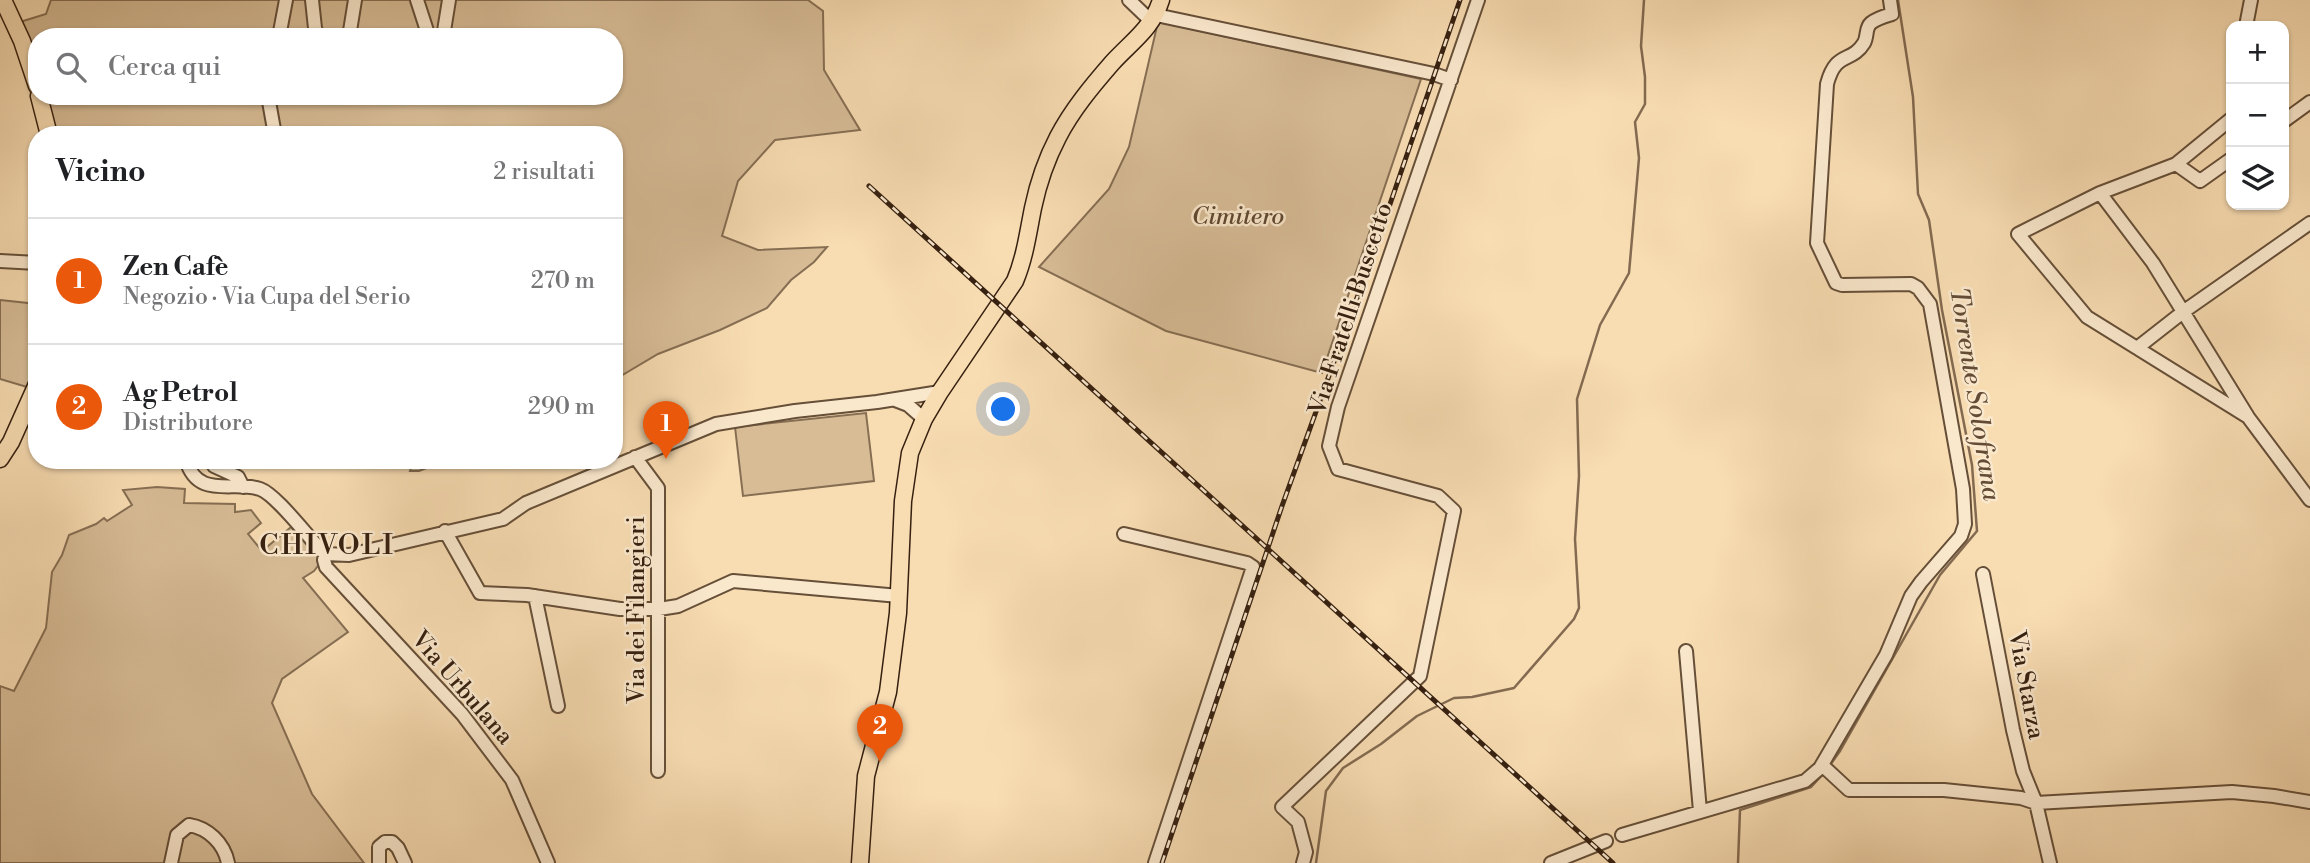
<!DOCTYPE html>
<html lang="it">
<meta charset="utf-8">
<style>
:root{--surface:#fff;--page:#f6f6f6;--text:#202124;--muted:#757577;--line:#e0e0e0;--accent:#ea580c}
body{margin:0;font-family:"Libre Bodoni",serif;background:var(--page);color:var(--text)}
.controls{position:absolute;right:21px;top:21px;display:grid;overflow:hidden;border-radius:14px;box-shadow:0 2px 5px #0004}
.controls button{width:63px;height:63px;display:grid;place-items:center;padding:0;border:0;border-bottom:2px solid var(--line);background:var(--surface);color:var(--text);font:35px sans-serif}
.you{position:absolute;left:1004px;top:410px;width:24px;height:24px;margin:-18px;border:5px solid #fff;border-radius:50%;background:#1a73e8;box-shadow:0 0 0 10px #1a73e833}
.badge{display:grid;place-items:center;width:46px;height:46px;border-radius:50%;background:var(--accent);color:#fff;font-size:23px;font-weight:700}
.pin{position:absolute;translate:-50% -58px;filter:drop-shadow(0 2px 4px #0008)}
.pin::after{content:'';position:absolute;top:37px;width:24px;height:21px;background:inherit;clip-path:polygon(0 0,100% 0,50% 100%)}
.list{margin:0;padding:0;list-style:none}
h2{display:flex;justify-content:space-between;align-items:center;height:91px;margin:0;padding:0 28px;font-size:30px}
h2 small{font-size:23px;font-weight:400;color:var(--muted)}
.list li{display:grid;grid-template-columns:46px 1fr auto;gap:21px;align-items:center;box-sizing:border-box;height:126px;padding:0 28px;border-top:2px solid var(--line)}
.list b{display:block;font-size:26px;white-space:nowrap}
.list p{margin:0;font-size:23px;white-space:nowrap;color:var(--muted)}
.list em{font-size:23px;font-style:normal;color:var(--muted)}
.icon{flex:none;width:38px;height:38px;fill:none;stroke:currentColor;stroke-width:2;stroke-linecap:round;stroke-linejoin:round}
.map{position:relative;flex:none;width:2310px;height:863px;overflow:hidden}
.search{position:absolute;background:var(--surface);box-shadow:0 2px 5px #0004;left:28px;top:28px;width:595px;height:77px;display:flex;align-items:center;gap:18px;box-sizing:border-box;padding:0 24px;border-radius:28px;color:var(--muted);font-size:26px}
.panel{position:absolute;background:var(--surface);box-shadow:0 2px 5px #0004;left:28px;top:126px;width:595px;height:343px;border-radius:28px}
.map>svg:first-child{display:block}
</style>
<div class="map">
<svg width="2310" height="863" viewBox="0 0 2310 863">
<rect width="100%" height="100%" fill="#f8dcb2"/>
<filter id="stains"><feTurbulence type="fractalNoise" baseFrequency=".00286" numOctaves="4"/><feColorMatrix values="0 0 0 0 .2 0 0 0 0 .09 0 0 0 0 .02 0 0 0 .5 -.17"/></filter>
<radialGradient id="worn" r=".72"><stop offset=".6" stop-color="#630" stop-opacity="0"/><stop offset="1" stop-color="#630" stop-opacity=".3"/></radialGradient>
<path fill="#d7bc96" stroke="#866e53" stroke-width="2" d="M51,0H808L823,11L824,70L860,130L775,140L738,181L722,236L758,250L827,247L814,262L791,280L767,308L720,330L658,354L614,380V135H57L47,96H614V37H37V63L20,22L46,14Z
M1158,22L1421,79L1322,373L1166,331L1039,267L1109,189L1129,147Z
M0,300L37,304V365L27,387L0,379Z
M866,413L874,481L743,496L735,427Z
M414,460H447L419,471H410Z
M157,487L185,489L184,503L235,504V512L251,510L261,523L248,534L262,551L291,527L318,556L320,563L314,571L303,578L348,632L282,679L272,703L312,794L364,863H0V686L14,691L46,628L52,572L62,555L69,535L96,524L104,518L107,521L132,505L123,490Z"/>
<g fill="none" stroke-linecap="round" stroke-linejoin="round">
<path stroke="#836a50" stroke-width="2.5" d="M1830,765L1840,751L1940,575L1977,531L1972,465L1942,310L1929,220L1918,194L1913,97L1898,0
M1316,863L1326,791L1343,768L1381,744L1417,716L1454,698L1472,697L1514,688L1574,619L1579,608L1575,539L1579,476L1577,399L1600,325L1629,273L1639,158L1635,122L1645,104V77L1641,46L1644,0
M1738,863L1740,810L1811,787L1824,773"/>
<g stroke="#664f38" stroke-width="16">
<path id="minor" d="M312,0L315,28L318,37
M417,0L429,37
M1129,0L1152,22
M1156,15L1434,74L1451,80
M2246,26L2251,0
M279,37L286,0
M349,37L355,0
M443,37L449,0
M268,96L275,135
M2284,121L2310,102
M2231,159L2200,181L2176,164L2100,193L2018,234L2087,317L2248,417
M2176,164L2231,119
M2100,193L2153,263L2248,417L2310,500
M0,261L37,263
M2137,348L2183,312L2310,223
M895,400L908,405L924,419
M635,457L658,488V771
M186,460C198,500 232,480 260,489C277,495 310,540 325,554
M211,460L214,466L238,477L243,487
M445,531L480,593L527,595L620,609H659L678,606L733,581L899,596
M1124,534L1247,563L1253,567L1155,863
M325,554L349,555L503,519L526,503L716,424L795,411L877,402L940,392
M325,554L324,560L326,567L462,714L512,780L548,863
M1983,574L2013,730L2023,771L2036,803L2050,863
M535,596L558,706
M1686,651L1700,811
M1822,765L1849,790H1944L2021,798L2036,803L2232,792L2274,796L2310,802
M1622,835L1805,781L1820,768L1886,655L1911,596L1921,582L1961,536L1965,524L1963,489L1930,304L1918,288L1911,284L1842,285L1836,283L1817,243L1827,84C1836,50 1851,64 1864,43C1868,36 1865,28 1871,23C1877,18 1885,16 1892,14L1890,0
M171,863L177,835L189,825C208,828 224,843 228,863
M379,863V847L385,842H392L398,848L405,863
M1303,863L1306,852L1298,822L1282,807L1420,676L1454,511L1438,496L1338,469L1329,446L1338,407L1478,0
M1551,863L1606,841"/>
</g>
<g stroke="#362010" stroke-width="19">
<path id="major" d="M3,0L22,41L37,86
M39,96L49,135
M0,459L11,442L37,384
M860,863L866,776L888,692L898,613L903,501L910,453L924,419L940,392L1015,281C1025,257 1028,233 1033,208C1038,184 1047,158 1058,137C1072,110 1092,86 1112,63C1132,41 1152,29 1161,0"/>
</g>
<use href="#minor" stroke="#fae8cd" stroke-width="12"/>
<use href="#major" stroke="#f8dcb2" stroke-width="16"/>
<g stroke="#362010" stroke-width="5">
<path id="rail" d="M869,186L1613,863
M1162,863L1282,506L1375,248L1460,0"/>
</g>
<use href="#rail" stroke="#fae8cd" stroke-width="2.5" stroke-dasharray="8" stroke-linecap="butt"/>
</g>
<g text-anchor="middle" dominant-baseline="central" stroke-width="5" stroke-linejoin="round" paint-order="stroke">
<g font-size="24" font-style="italic" fill="#5e4732" stroke="#fae8cd">
<text x="1238" y="217">Cimitero</text>
</g>
<g font-size="24" fill="#362010" stroke="#fae8cd">
<text transform="translate(1351 309) rotate(-72)">Via Fratelli Buscetto</text>
<text transform="translate(637 610) rotate(-90)">Via dei Filangieri</text>
<text transform="translate(2026 685) rotate(79)">Via Starza</text>
<text transform="translate(462 688) rotate(49)">Via Urbulana</text>
</g>
<g font-size="26" font-style="italic" fill="#634b35" stroke="#fae8cd">
<text transform="translate(1975 394) rotate(81)">Torrente Solofrana</text>
</g>
<g font-size="28" letter-spacing="2" fill="#362010" stroke="#fae8cd">
<text x="327" y="545">CHIVOLI</text>
</g>
</g>
<rect width="100%" height="100%" filter="url(#stains)"/>
<rect width="100%" height="100%" fill="url(#worn)"/>
</svg>
<div class="controls">
<button>+</button>
<button>−</button>
<button><svg class="icon" aria-label="layers" viewBox="0 0 24 24"><path d="M12 4l9 5-9 5-9-5zM3 14l9 5 9-5"/></svg></button>
</div>
<div class="you"></div>
<div class="pin badge" style="left:666px;top:459px">1</div>
<div class="pin badge" style="left:880px;top:762px">2</div>
<div class="search"><svg class="icon" aria-label="search" viewBox="0 0 24 24"><circle cx="10" cy="10" r="6"/><path d="M15 15l6 6"/></svg>Cerca qui</div>
<section class="panel">
<h2>Vicino<small>2 risultati</small></h2>
<ul class="list">
<li><span class="badge">1</span><div><b>Zen Cafè</b><p>Negozio · Via Cupa del Serio</p></div><em>270 m</em></li>
<li><span class="badge">2</span><div><b>Ag Petrol</b><p>Distributore</p></div><em>290 m</em></li>
</ul>
</section>
</div>
